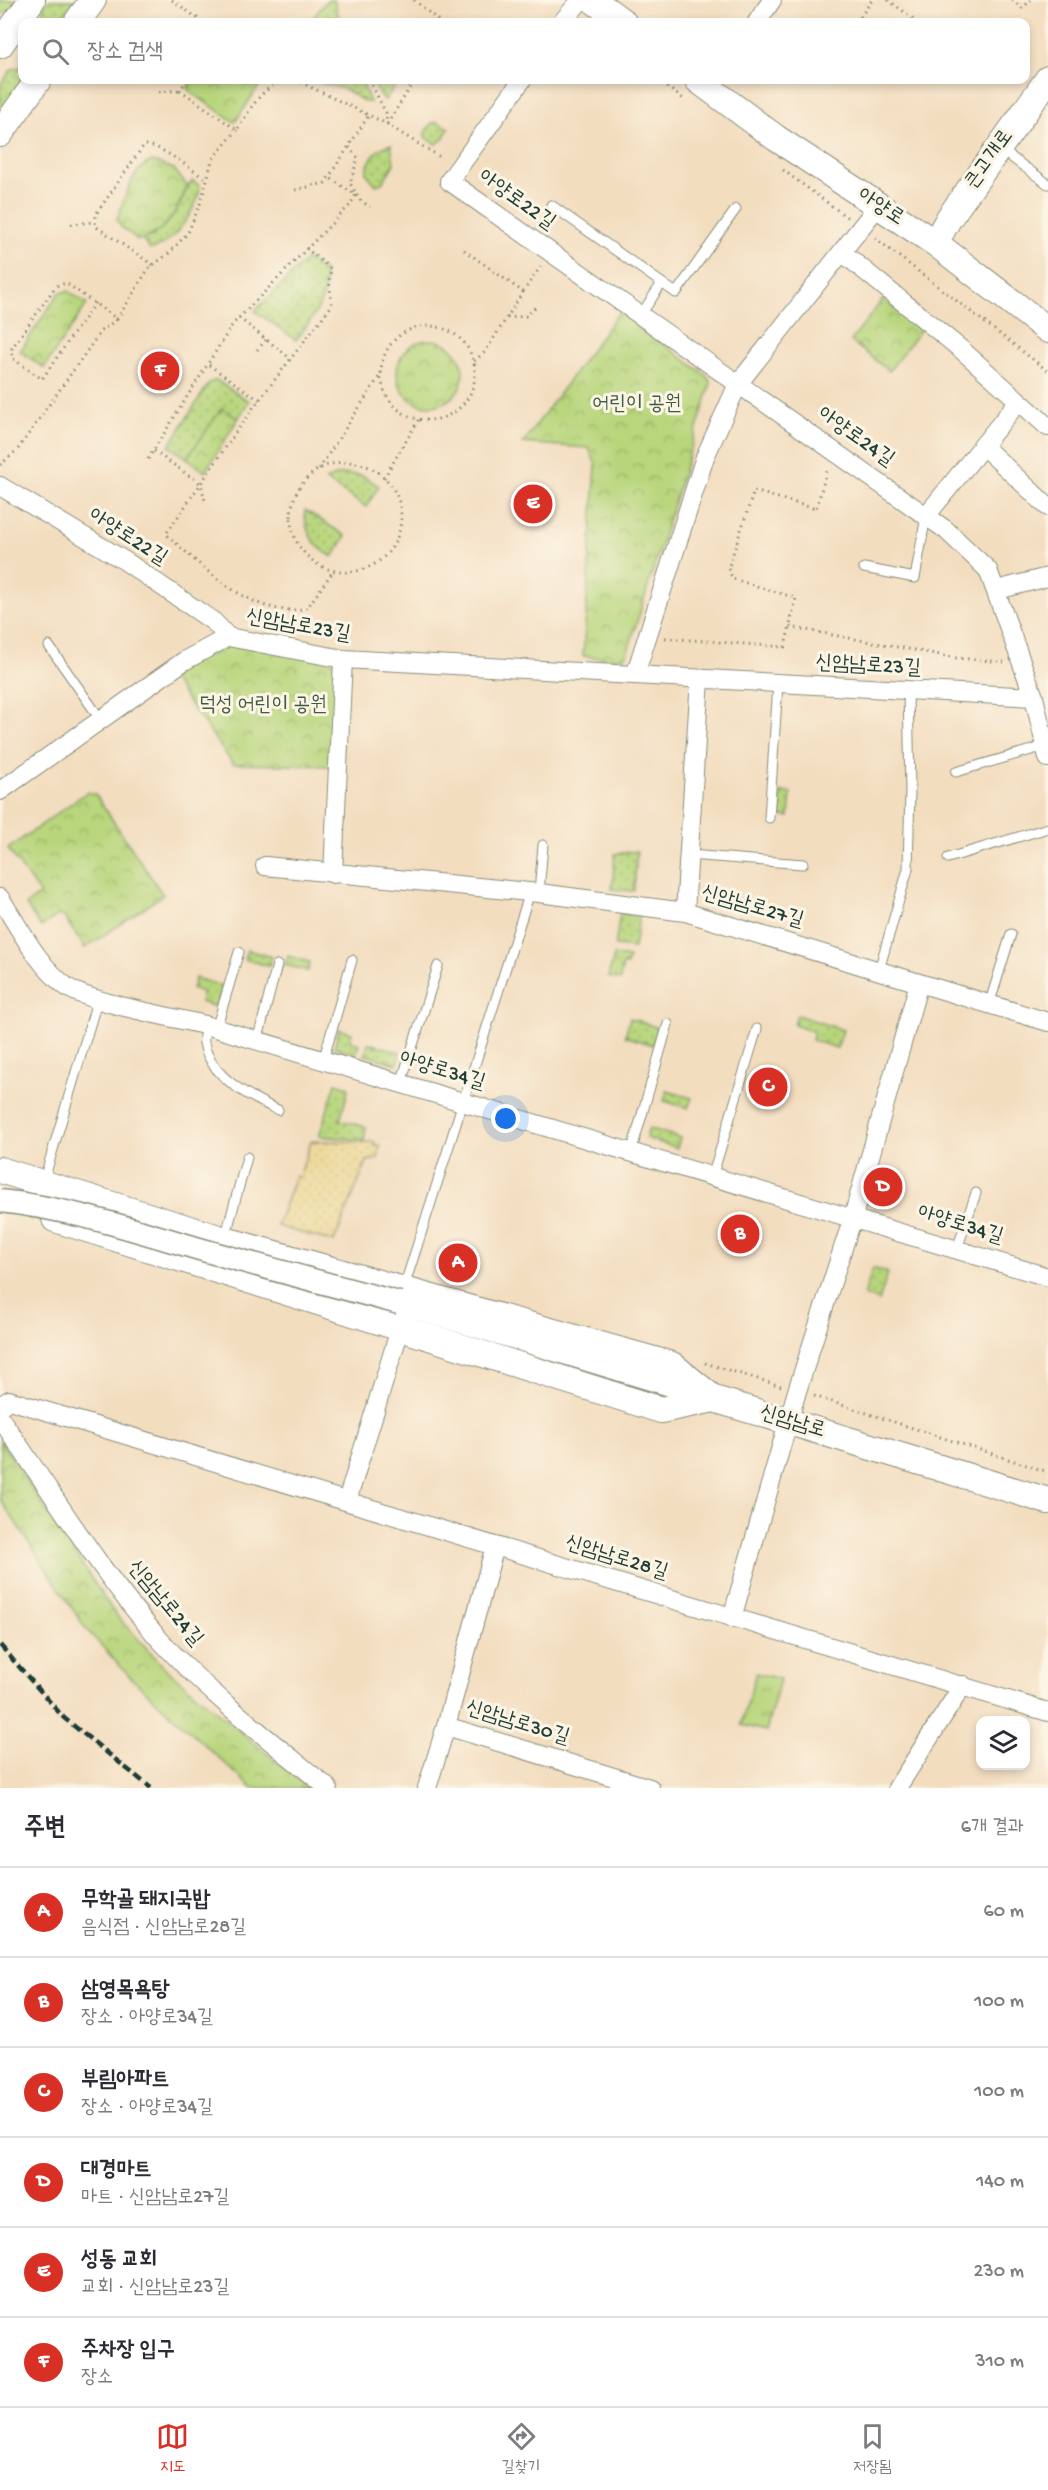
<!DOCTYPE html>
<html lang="ko">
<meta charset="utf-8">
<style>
:root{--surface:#fff;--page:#f7f7f7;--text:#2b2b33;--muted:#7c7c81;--line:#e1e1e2;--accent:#d93025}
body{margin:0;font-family:"Gochi Hand","Poor Story",sans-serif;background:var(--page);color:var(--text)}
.controls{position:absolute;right:18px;bottom:18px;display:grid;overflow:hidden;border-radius:12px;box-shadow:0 3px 9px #0003}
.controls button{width:54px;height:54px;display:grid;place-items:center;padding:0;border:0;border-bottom:2px solid var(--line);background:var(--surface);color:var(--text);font:30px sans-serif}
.you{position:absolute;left:506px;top:1119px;width:21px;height:21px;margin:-15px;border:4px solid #fff;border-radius:50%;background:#1a73e8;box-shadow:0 0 0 9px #1a73e833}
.badge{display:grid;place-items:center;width:39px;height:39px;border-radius:50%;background:var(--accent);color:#fff;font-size:20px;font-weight:700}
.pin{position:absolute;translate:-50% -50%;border:3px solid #fff;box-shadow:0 2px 6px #0006}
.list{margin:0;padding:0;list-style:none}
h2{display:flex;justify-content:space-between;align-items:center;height:78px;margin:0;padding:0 24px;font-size:26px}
h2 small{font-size:20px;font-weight:400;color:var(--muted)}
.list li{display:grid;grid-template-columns:39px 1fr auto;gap:18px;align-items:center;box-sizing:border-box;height:90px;padding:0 24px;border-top:2px solid var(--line)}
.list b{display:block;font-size:22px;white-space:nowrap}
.list p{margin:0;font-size:20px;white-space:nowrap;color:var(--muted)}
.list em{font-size:20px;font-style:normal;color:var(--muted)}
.icon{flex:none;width:33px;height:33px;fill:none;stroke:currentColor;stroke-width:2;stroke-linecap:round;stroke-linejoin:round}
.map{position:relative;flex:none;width:1048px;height:1788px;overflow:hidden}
.search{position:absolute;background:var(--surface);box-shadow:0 3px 9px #0003;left:18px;right:18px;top:18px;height:66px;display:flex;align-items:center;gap:15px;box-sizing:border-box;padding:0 21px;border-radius:12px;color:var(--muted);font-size:22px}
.sheet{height:618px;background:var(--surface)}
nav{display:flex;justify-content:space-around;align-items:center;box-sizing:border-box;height:84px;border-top:2px solid var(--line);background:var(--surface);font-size:16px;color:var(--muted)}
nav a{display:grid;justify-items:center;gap:3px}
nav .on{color:var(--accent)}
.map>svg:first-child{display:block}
</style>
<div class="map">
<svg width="1048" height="1788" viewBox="0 0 1048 1788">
<defs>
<pattern id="grass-tufts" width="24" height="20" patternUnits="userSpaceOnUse" patternTransform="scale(1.5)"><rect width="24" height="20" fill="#b8d67c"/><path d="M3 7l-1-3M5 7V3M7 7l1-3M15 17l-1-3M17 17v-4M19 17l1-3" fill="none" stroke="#95af66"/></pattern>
<pattern id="sand-dots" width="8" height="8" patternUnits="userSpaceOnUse" patternTransform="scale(1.5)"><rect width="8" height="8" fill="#eeda9e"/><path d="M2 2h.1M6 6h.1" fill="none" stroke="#ccbc89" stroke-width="1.8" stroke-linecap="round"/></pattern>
<pattern id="park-crowns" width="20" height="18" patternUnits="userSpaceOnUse" patternTransform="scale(1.5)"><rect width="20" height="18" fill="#b8d67c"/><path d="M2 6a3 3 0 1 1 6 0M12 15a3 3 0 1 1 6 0" fill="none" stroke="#95af66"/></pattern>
<pattern id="garden-dots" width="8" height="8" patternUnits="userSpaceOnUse" patternTransform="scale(1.5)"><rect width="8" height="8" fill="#b8d67c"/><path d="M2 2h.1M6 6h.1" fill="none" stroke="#95af66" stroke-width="1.8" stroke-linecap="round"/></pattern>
</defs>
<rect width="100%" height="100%" fill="#fcf5e5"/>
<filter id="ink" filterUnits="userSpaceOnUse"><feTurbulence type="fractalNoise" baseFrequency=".0167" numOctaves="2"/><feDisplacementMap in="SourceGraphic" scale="12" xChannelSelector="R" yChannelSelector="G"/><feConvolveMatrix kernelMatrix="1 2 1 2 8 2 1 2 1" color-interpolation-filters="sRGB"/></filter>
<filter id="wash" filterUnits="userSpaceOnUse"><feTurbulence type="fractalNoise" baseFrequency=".008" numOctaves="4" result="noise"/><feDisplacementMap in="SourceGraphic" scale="24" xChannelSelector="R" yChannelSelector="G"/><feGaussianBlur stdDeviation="1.35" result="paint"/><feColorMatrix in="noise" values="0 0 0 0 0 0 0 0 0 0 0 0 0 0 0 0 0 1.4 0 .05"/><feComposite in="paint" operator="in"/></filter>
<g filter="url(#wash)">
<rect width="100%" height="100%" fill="#f3ddbf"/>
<path fill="url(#grass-tufts)" stroke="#6c8a58" stroke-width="1.5" d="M756,1673L780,1679L766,1731L741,1725Z"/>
<path fill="url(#sand-dots)" stroke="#868c69" stroke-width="1.5" d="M311,1141L375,1142L374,1146L380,1145L378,1159L367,1161L334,1242L277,1226L295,1176L299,1178Z"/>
<path fill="url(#park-crowns)" stroke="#6c8a58" stroke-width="1.5" d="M193,80H277L259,86L235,122L189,91L188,86Z
M152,161L174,169L187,186C179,209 163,236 138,240L121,227L117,219C126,200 129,170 152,161Z
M68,291L87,304L44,368L20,351L59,293Z
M883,299L921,329L889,371L851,341Z
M619,312L706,375L711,383L628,651L624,657L612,659L583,656L596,465L589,448L523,443Z
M397 373a33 33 0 1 1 66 0a33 33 0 1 1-66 0Z
M222,408L238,419L205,472L187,458Z
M228,641L340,663L335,766L233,764L170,676Z
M87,792L95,794L163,895L85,948L64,917L58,915L41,927L26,905L40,894L8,849Z
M0,1440L115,1614L166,1669L308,1788H252L132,1679L86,1629L0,1499Z"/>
<path fill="url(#garden-dots)" stroke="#6c8a58" stroke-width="1.5" d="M0,0H21L13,11L0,14Z
M48,0H75L60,19L46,22L43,8Z
M327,0H334L340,22H310Z
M22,67V80H29L0,118V85L12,69Z
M308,80H361L370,102H365L344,89Z
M374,80H399L385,100L378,92Z
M437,122L449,128L442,140L436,144L425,137V132L432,123Z
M391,144L394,164L382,183L376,185L366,173C369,158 377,148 391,144Z
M193,181L200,186C200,206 171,248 150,249L142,239C160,236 176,214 183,198C186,191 187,185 193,181Z
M307,259L324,272C329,300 312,319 296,340L255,311Z
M216,380L249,401L238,419L222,408L187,458L169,446L209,383Z
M341,474L361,475L379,486L366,507L325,480Z
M305,510L346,536L333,557C314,547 304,531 305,510Z
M781,792L791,793L789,817L780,816Z
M637,851L634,891L612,889L615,854Z
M620,913L639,916L634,948L615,946Z
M247,950L272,957L269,966L244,959Z
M614,955L629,958L627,965L623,964L620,980L608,977Z
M288,956L310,962L308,971L285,965Z
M195,978L222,986L216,1007L200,1002L203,992L192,989Z
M797,1015L843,1030L837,1048L812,1040L814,1032L794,1025Z
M630,1018L658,1028L653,1045L625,1036Z
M339,1029L352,1033L350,1041L359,1044L356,1054L334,1047Z
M368,1043L400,1052L397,1064L365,1055Z
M336,1083L349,1087L340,1120L366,1127L364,1140L319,1136Z
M667,1091L692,1098L688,1108L664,1101Z
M649,1128L680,1138L677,1148L646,1138Z
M873,1268L888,1273L879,1301L864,1295Z"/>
</g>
<g filter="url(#ink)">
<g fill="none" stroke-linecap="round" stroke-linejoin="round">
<g stroke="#898d7a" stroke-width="11">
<path id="service" d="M1000,149L1048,184
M551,205L676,293L736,209
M640,316L662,283
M864,568L915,578L926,516
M49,646L101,720
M956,772L1045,746
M769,818L778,684
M689,855L803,864
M948,858L1048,828
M539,893L543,845
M879,970L908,869L910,789L908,691
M989,1005L1011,934
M205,1025C205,1030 203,1038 204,1043C210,1077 250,1097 278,1110
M216,1029L239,952
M257,1042L277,965
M323,1061L352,960
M401,1083L438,966
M631,1153L668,1024
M712,1177L757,1029
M43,1183L98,998
M225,1238L247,1157
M957,1249L976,1193
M404,1287L530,892"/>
</g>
<g stroke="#898d7a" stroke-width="20">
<path id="minor" d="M562,22L581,0
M757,22L772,0
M522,80L449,181L946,530L988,570L1034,697L1048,758
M843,253L963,351L1048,427
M982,445L1048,507
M0,486L125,561L214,622L228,637
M926,516L1018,402
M997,590L1048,577
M635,675L705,457L738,384L877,207
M0,791L184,661L228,637L343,659L1034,697
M265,866L539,893L685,912L1048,1022
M333,874L343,659
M0,898C19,927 38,966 67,987C88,1002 176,1018 205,1025L1048,1277
M685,912L700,679
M0,1406L9,1400L1048,1712
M0,1418C52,1492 100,1572 160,1640C210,1695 271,1741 328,1788
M347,1501L401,1326
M495,1546L446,1726L650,1788
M732,1618L797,1391L853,1217L919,983
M427,1788L446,1726
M897,1788L963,1685"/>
</g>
<g stroke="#898d7a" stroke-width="25">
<path id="tertiary" d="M399,1303L710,1397"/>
</g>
<g stroke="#898d7a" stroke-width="28">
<path id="secondary" d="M593,0L623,22
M77,22L93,0
M0,45L32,0
M698,80L776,138L935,243L1048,330
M0,134L38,80
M935,243L949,218L1048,79
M0,1170L225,1240L672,1365L714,1399L1048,1501
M55,1219L661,1410L714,1399"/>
</g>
<path stroke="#898d7a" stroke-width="3" stroke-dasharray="1.5 4.5" stroke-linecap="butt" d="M172,0L203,22
M414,0L440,22
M888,0L918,22
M1012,0L1022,8L1031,0
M857,22L872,0
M187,80L180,90L237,130C252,107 266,77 298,81L383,122L440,157
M369,80L386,113L387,124
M657,80L685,100
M159,92L180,90
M387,124L415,80
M349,147L358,158L350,183L360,200L370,207
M783,170L848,218
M295,190L325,183L369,115
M71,224L94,222
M875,238L1048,371
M306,248L331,269L329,280L332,305L250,412L166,534C202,566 254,621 307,608L334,570
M464,250L523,292L485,352L473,362
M153,265L95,226L96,214L144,145C159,143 193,171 207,180
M523,292L541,266
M95,303L42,379L12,358V348L56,286L66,283L117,319L149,268L168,254L188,233L202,199L212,160L237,130
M239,318L291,359
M507,318L527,316L537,305
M381 373a47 47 0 1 1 94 0a47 47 0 1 1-94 0Z
M257,350L266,340
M209,365L259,400
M154,451L201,484L205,501
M148,459L233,324L349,206L356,195L330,178
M291 517a55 55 0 1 1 110 0a55 55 0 1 1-110 0Z
M0,465L18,449L101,331L117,319
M319,469L381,374
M384,478L419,419
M790,627L957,658L1004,662
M665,638L785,647L796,598L733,579L728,569L754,491L816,509L828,467
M705,1363L781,1386
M814,1396L1048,1472"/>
<use href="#service" stroke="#fff" stroke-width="9"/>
<use href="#minor" stroke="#fff" stroke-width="18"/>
<use href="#tertiary" stroke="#fff" stroke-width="22"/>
<use href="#secondary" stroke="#fff" stroke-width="26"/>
<path stroke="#1f3d34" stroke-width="4.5" stroke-dasharray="9 4.5" stroke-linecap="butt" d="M0,1645L64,1718L151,1788"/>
<g stroke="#898d7a" stroke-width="25" stroke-linecap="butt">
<path id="tertiary-bridge" d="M0,1201C67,1208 131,1229 196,1248C263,1267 331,1285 399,1303"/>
</g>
<use href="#tertiary-bridge" stroke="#fff" stroke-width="22"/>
</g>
</g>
<g text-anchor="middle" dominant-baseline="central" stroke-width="6" stroke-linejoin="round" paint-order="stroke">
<g font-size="21" fill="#1f3d34" stroke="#fcf5e5">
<text transform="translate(990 160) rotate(-54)">큰고개로</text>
<text transform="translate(516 201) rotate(35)">아양로22길</text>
<text transform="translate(880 208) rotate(33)">아양로</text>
<text transform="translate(855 438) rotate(35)">아양로24길</text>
<text transform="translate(127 538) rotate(32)">아양로22길</text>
<text transform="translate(298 627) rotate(10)">신암남로23길</text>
<text transform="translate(868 667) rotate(3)">신암남로23길</text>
<text transform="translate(752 908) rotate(16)">신암남로27길</text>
<text transform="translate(442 1072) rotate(17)">아양로34길</text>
<text transform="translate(960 1226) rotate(17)">아양로34길</text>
<text transform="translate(792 1423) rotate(17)">신암남로</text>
<text transform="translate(616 1559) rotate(17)">신암남로28길</text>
<text transform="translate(164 1604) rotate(50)">신암남로24길</text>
<text transform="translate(517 1724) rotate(17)">신암남로30길</text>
</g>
<g font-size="21" fill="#3e5c42" stroke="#fcf5e5">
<text x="637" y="405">어린이 공원</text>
<text x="263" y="706">덕성 어린이 공원</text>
</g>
</g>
</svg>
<div class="controls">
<button><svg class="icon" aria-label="layers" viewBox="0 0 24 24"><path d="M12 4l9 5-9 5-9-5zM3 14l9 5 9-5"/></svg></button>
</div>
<div class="you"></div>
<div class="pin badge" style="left:458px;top:1263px">A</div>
<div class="pin badge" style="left:740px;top:1234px">B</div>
<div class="pin badge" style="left:768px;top:1087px">C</div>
<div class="pin badge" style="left:883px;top:1187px">D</div>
<div class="pin badge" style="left:533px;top:504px">E</div>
<div class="pin badge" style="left:160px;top:371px">F</div>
<div class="search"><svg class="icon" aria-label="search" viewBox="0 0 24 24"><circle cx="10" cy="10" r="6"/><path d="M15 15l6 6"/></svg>장소 검색</div>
</div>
<section class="sheet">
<h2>주변<small>6개 결과</small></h2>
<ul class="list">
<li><span class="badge">A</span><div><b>무학골 돼지국밥</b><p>음식점 · 신암남로28길</p></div><em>60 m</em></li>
<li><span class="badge">B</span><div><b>삼영목욕탕</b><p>장소 · 아양로34길</p></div><em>100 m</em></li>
<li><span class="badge">C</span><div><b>부림아파트</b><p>장소 · 아양로34길</p></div><em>100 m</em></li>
<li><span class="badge">D</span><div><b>대경마트</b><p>마트 · 신암남로27길</p></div><em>140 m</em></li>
<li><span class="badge">E</span><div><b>성동 교회</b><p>교회 · 신암남로23길</p></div><em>230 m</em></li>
<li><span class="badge">F</span><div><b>주차장 입구</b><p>장소</p></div><em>310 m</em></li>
</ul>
</section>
<nav>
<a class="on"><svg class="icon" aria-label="map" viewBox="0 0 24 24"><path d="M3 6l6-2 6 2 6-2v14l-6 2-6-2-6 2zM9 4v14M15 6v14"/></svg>지도</a>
<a><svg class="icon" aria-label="directions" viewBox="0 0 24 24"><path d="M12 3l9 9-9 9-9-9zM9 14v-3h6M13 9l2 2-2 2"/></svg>길찾기</a>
<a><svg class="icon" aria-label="saved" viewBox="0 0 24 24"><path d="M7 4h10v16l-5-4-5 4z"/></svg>저장됨</a>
</nav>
